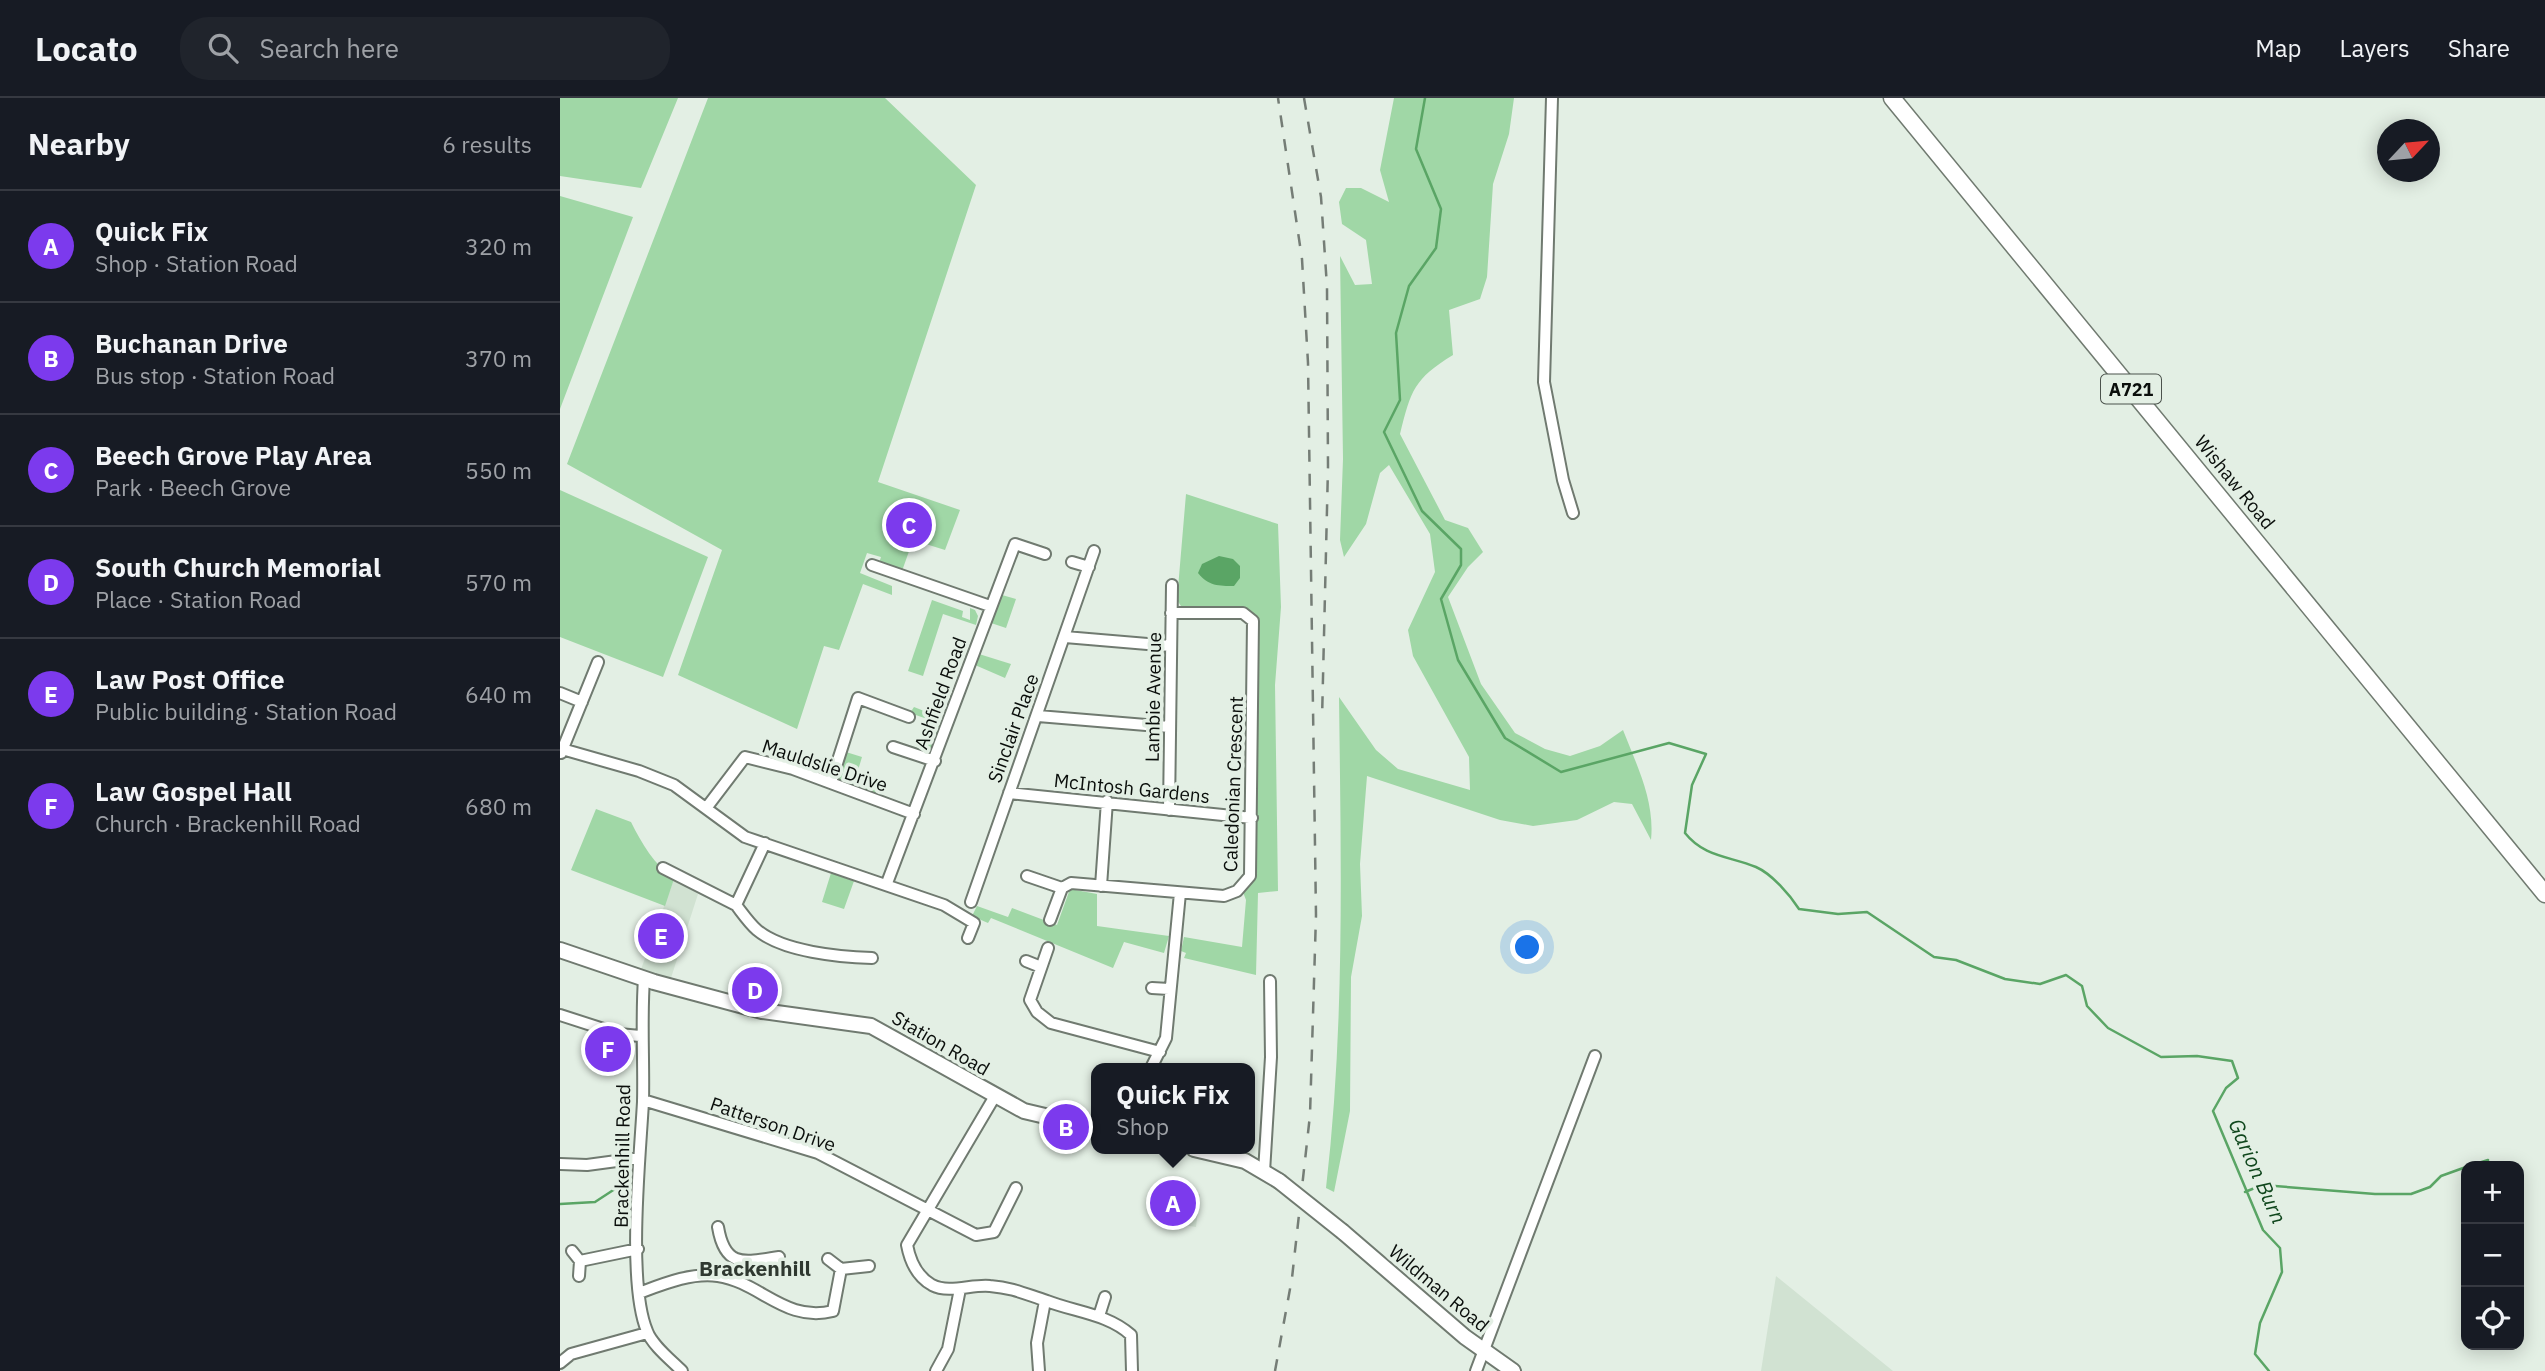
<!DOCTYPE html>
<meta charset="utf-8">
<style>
:root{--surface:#171b24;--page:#20242c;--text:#f1f3f6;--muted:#9ea1a6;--line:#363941;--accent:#7c3aed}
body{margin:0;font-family:"IBM Plex Sans",sans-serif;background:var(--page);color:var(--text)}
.controls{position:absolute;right:21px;bottom:21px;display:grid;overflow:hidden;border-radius:14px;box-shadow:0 4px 18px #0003}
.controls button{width:63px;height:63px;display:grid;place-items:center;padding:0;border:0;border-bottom:2px solid var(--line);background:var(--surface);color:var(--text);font:35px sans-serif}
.compass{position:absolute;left:1817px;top:21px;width:63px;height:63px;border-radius:50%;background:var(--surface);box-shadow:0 4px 18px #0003;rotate:64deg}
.you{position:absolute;left:968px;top:850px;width:24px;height:24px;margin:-18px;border:5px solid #fff;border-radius:50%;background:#1a73e8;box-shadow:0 0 0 10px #1a73e833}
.badge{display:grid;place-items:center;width:46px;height:46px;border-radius:50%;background:var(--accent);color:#fff;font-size:23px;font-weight:700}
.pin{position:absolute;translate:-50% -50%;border:4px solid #fff;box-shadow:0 2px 7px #0006}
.popup{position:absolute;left:531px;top:965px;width:164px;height:91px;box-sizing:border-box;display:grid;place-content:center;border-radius:14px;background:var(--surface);filter:drop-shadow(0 2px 5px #0005);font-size:23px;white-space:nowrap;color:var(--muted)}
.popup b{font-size:26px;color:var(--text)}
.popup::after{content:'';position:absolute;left:50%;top:100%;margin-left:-14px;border:14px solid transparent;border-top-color:var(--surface)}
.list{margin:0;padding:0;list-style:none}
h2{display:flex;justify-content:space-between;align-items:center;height:91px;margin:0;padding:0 28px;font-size:30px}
h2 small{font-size:23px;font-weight:400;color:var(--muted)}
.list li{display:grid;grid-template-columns:46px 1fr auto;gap:21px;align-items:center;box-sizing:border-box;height:112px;padding:0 28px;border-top:2px solid var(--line)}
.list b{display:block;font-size:26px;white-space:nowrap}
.list p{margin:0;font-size:23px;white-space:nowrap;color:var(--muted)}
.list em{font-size:23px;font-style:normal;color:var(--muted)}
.icon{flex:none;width:38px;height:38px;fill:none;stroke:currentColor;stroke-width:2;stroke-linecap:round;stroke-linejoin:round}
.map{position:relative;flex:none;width:1985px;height:1273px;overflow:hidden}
header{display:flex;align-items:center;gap:42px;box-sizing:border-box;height:98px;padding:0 35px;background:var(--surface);border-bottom:2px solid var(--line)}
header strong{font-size:33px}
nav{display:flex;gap:38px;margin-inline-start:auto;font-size:24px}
.search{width:490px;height:63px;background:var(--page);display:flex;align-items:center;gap:18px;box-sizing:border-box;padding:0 24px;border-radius:28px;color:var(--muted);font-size:26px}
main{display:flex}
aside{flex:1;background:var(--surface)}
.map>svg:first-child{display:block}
</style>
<header>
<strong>Locato</strong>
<div class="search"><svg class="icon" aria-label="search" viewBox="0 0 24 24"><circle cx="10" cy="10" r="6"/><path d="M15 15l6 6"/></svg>Search here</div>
<nav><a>Map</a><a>Layers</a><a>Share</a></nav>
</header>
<main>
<aside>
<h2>Nearby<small>6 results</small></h2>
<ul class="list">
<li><span class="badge">A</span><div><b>Quick Fix</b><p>Shop · Station Road</p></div><em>320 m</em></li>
<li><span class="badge">B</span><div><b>Buchanan Drive</b><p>Bus stop · Station Road</p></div><em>370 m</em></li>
<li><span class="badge">C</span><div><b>Beech Grove Play Area</b><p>Park · Beech Grove</p></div><em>550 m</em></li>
<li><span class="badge">D</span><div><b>South Church Memorial</b><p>Place · Station Road</p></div><em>570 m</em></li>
<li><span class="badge">E</span><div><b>Law Post Office</b><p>Public building · Station Road</p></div><em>640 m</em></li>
<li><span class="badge">F</span><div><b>Law Gospel Hall</b><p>Church · Brackenhill Road</p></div><em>680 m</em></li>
</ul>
</aside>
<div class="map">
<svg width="1985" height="1273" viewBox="0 0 1985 1273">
<rect width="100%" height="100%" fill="#e3efe4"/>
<path fill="#d1e2d2" d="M114,781L138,796L110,883L80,874Z
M604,1088L640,1096L636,1129L597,1123Z
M1216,1178L1221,1182L1333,1273H1201Z"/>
<path fill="#a0d7a6" d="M0,0H118L81,90L0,78Z
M148,0H325L416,87L318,384L400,412L385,452L353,442L342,473L319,465L321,459L307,455L300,475L332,488V497L303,486L279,552L264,548L237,631L118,577L162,452L7,366Z
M834,0H954L949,36L933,86L927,179L920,201L889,212L893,257C854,281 851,292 840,336L885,422L908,430L923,454L908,469L888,499L921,586L955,635L985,651L1010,658L1040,648L1063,632C1077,668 1095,703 1091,742L1072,706L1054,704L1017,722L973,728L940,722L807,678L800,766L802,818L791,879L790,1013L774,1094L766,1090C785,927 781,763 779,599L816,652L838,671L910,692L909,659L853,558L848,532L875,474L870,436L829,367L820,375L806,426L784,459L780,442L783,361L780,158L795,187L812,186L806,142L782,126L779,104L786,90H801L829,104L820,72Z
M0,98L73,119L0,311Z
M0,392L148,459L103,579L0,539Z
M626,396L718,426L721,509L715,587L718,793L698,795L696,877L624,860L626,855L621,853L624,839L682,849L686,802L683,794L693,780L695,766L699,527L696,517L683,512L623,511L617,502Z
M442,497L456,501L446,530L431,525Z
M372,502L403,513L402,519L410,522V510L415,512L418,518L416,527L383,516L363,578L348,573Z
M419,556L451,566L445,580L415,567Z
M354,609L382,620L369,656L362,654L373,623L350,615Z
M286,654L302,659L296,679L318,687L316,695L277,682Z
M36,711L71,724C82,746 94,766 114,781L105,808L11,772Z
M271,775L294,783L284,811L262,804Z
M510,791L537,796V828L609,838L604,855L564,844L553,870L431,820L428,825L412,818L417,808L448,819L452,810L497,827Z"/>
<path fill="#5aa565" d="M659,458L673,461L680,468V480L674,488C659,488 648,488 638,475L642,466Z"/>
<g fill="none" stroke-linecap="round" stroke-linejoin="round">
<path stroke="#5aa565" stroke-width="2.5" d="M865,0L856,51L881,111L876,150L849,188L836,235L840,302L824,334L862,413L901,451V467L881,501L898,562L945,640L1001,674L1109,645L1146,656L1132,687L1125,735C1144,759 1169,758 1196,769C1212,776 1230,797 1239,811L1278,816L1307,814L1374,859L1396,862L1445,881L1480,886L1506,877L1522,888L1527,908L1548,930L1601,959L1637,958L1672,963L1678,980L1666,990L1653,1013L1703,1132L1720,1150L1722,1174L1700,1225L1695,1256L1709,1273
M1909,1068L1928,1062
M1685,1094L1702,1087L1815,1096H1851L1870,1089L1881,1078L1906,1069
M0,1106L35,1104L61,1087"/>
<g stroke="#707a70" stroke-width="14">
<path id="minor" d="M992,0L984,284L1003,382L1013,415
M512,464L529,469
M312,467L430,508
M505,539L611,548
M0,595L22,604
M478,618L610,629
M333,649L375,663
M2,651L79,673L114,687L185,739L384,807L414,825L408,840
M1,655L38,564
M271,684L298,600L349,619
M449,695L692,720
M147,709L185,659L233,671L354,716
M609,712L612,487
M103,770L176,807L205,745
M467,778L502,790
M327,785L455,446L485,456
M541,788L547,703
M411,804L534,453
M176,807C183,816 189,825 197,832C223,854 280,859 312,860
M490,822L502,790L511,785L664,798L677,793L690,778L693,523L683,515H611
M488,850L470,902L477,914L491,925L600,954
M466,863L481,869
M84,881C81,922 84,963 83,1004C80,1059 67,1185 87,1233C92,1247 111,1262 122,1273
M592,890L609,891
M0,917L59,936L80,938
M591,970L606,940L620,795
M435,998L347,1147C350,1163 356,1178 372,1187C389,1196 412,1186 430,1188C454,1190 465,1196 487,1203C515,1214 548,1216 571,1237L572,1273
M83,1002L258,1055L416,1137L434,1134L456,1090
M0,1066L27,1067L79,1060
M704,1074L711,959L710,883
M158,1129C165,1171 185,1164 219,1159
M12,1153L20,1163L78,1151
M268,1161L281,1171L309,1168
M19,1178L20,1163
M79,1195C103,1186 132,1174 158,1178C200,1184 225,1225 273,1213L281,1171
M539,1218L545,1199
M0,1265L11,1256L87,1235
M376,1273L388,1251L400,1191
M479,1273L477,1245L485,1203
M916,1273L1035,958"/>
</g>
<g stroke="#707a70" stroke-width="18">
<path id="secondary" d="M0,852L94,884L202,913L311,928L464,1013L536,1030
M634,1051L685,1063L719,1083
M783,1134L905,1239L953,1273"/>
</g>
<g stroke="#707a70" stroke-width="19">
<path id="primary" d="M1332,0L1985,796"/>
</g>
<use href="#minor" stroke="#fff" stroke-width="10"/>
<use href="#secondary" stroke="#fff" stroke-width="14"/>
<use href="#primary" stroke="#fff" stroke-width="16"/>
<path stroke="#757d76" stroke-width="2.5" stroke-dasharray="12 12" stroke-linecap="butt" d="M744,0L761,99L767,189L768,369L762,622
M715,1273L732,1180L750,1017L756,817L748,265L742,161L718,0"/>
<g stroke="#707a70" stroke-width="18" stroke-linecap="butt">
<path id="secondary-bridge" d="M719,1083L783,1134"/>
</g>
<use href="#secondary-bridge" stroke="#fff" stroke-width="14"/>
</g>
<g text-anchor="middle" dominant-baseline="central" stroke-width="7" stroke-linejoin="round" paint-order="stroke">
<rect fill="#e3efe4" stroke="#4b524c" stroke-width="2" x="1541" y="276.5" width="60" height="29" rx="5"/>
<g font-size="18" font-weight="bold" fill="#0a0e0b">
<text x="1571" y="291">A721</text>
</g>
<g font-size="19" fill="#0a0e0b" stroke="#e3efe4">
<text transform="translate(1675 384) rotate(51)">Wishaw Road</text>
<text transform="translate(380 595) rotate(-70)">Ashfield Road</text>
<text transform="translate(593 599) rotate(-89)">Lambie Avenue</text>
<text transform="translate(453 630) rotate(-70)">Sinclair Place</text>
<text transform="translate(265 667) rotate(18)">Mauldslie Drive</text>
<text transform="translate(673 686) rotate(-88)">Caledonian Crescent</text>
<text transform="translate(572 690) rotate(6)">McIntosh Gardens</text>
<text transform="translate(381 945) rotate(30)">Station Road</text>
<text transform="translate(213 1026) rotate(19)">Patterson Drive</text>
<text transform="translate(62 1058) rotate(-89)">Brackenhill Road</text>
<text transform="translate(879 1190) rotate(40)">Wildman Road</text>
</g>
<g font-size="21" font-style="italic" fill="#10471d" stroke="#e3efe4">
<text transform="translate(1698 1073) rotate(66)">Garion Burn</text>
</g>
<g font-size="21" font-weight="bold" fill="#2f3830" stroke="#e3efe4">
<text x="195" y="1170">Brackenhill</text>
</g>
</g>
</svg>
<div class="controls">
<button>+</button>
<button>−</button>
<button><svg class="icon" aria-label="locate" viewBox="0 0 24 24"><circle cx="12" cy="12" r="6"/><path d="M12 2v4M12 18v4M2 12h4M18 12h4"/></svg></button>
</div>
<svg class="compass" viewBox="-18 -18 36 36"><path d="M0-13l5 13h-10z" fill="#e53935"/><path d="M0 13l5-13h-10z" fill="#9ea1a6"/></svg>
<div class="you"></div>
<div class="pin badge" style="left:613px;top:1105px">A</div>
<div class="popup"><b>Quick Fix</b>Shop</div>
<div class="pin badge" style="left:506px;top:1029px">B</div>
<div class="pin badge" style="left:349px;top:427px">C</div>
<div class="pin badge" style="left:195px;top:892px">D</div>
<div class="pin badge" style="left:101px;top:838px">E</div>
<div class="pin badge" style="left:48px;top:951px">F</div>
</div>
</main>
